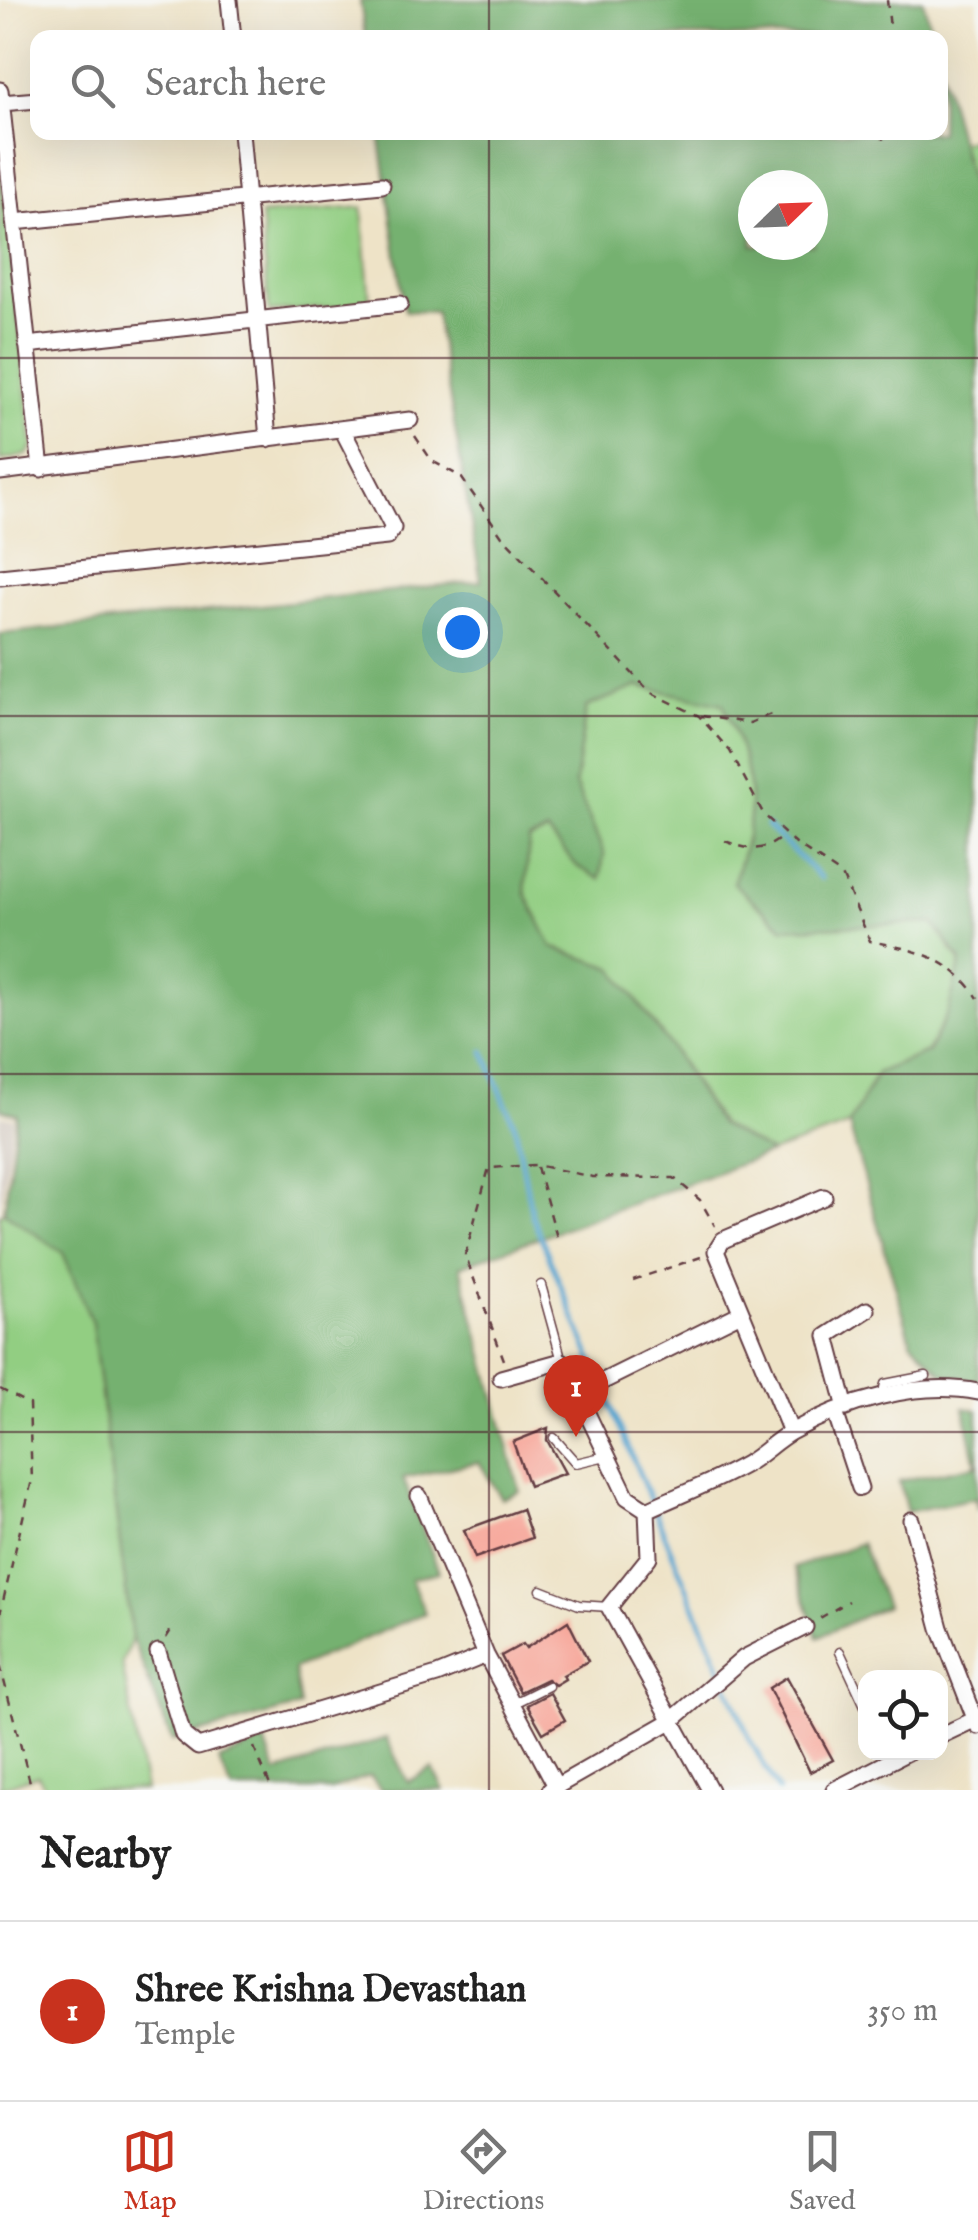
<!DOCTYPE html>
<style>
:root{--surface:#fff;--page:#f6f6f6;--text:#222;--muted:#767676;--line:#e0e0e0;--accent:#c8321e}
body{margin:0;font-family:"IM FELL English",serif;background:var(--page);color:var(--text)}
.controls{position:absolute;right:30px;bottom:30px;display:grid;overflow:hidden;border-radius:20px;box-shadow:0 10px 40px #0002}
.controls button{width:90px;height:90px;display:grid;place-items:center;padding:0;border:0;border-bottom:2px solid var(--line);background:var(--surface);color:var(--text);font:50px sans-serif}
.compass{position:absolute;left:738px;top:170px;width:90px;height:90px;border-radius:50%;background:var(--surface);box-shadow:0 10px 40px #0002;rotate:67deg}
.you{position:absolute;left:462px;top:632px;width:35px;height:35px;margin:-25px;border:8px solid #fff;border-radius:50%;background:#1a73e8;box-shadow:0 0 0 15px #1a73e833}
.badge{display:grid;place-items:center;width:65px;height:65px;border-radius:50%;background:var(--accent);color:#fff;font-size:32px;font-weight:700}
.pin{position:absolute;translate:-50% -82px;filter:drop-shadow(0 2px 5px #0008)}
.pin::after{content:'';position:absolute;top:52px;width:35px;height:30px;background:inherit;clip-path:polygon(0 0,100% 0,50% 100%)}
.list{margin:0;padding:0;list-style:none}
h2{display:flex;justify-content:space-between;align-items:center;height:130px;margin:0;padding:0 40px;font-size:42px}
h2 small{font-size:32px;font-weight:400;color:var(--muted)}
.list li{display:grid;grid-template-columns:65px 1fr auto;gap:30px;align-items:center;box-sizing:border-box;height:180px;padding:0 40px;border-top:2px solid var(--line)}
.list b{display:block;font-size:38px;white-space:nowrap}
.list p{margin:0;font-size:32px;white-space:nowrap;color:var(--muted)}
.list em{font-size:32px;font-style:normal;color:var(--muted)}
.icon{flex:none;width:55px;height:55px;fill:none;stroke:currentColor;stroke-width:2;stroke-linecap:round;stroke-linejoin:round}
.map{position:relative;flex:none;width:978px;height:1790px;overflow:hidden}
.search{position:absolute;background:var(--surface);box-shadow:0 10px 40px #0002;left:30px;right:30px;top:30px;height:110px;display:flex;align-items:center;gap:25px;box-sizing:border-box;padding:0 35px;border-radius:20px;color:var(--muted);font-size:38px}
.sheet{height:310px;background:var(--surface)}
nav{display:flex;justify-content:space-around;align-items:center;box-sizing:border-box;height:140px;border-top:2px solid var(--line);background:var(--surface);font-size:28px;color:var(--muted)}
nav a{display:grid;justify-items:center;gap:5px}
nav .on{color:var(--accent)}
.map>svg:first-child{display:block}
</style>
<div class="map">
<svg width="978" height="1790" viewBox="0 0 978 1790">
<rect width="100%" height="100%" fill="#f6f6f2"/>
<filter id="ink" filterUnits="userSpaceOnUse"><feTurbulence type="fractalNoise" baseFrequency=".01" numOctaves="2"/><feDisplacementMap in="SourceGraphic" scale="20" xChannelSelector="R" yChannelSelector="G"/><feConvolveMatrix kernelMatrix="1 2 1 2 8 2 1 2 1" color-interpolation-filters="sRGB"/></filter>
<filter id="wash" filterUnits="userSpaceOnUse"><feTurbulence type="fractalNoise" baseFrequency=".0048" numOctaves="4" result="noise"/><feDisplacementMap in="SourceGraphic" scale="40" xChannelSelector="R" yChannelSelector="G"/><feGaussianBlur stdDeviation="2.25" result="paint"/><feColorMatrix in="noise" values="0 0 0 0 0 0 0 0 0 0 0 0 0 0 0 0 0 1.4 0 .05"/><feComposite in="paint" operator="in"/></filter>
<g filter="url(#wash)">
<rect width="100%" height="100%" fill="#eee3c7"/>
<path fill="#cdc2b9" d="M0,1116L14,1118L1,1204H0Z"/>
<path fill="#92ce82" stroke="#6e7656" stroke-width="2.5" d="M978,137V212L960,142Z
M0,159L33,447L27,455L0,461Z
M362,207L370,305L269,312L261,215Z
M638,686L724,704C754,775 760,810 733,883L784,928L933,923L978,987L948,1012L927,1052L877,1073L849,1125L771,1153L720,1124L674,1051L613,968L552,948L525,892L529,839L548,831L577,866L604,854L575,784L586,707Z
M4,1212L64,1253L92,1323L132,1639L122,1663L145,1790H46L38,1775L0,1788V1214Z"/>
<path fill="#75b170" stroke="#60684e" stroke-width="2.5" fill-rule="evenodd" d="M360,0H923L933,37H365Z
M941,68L978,212V1382L943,1374L911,1341L849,1125L877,1073L928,1052L948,1012L961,961L933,923L784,928L733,883C760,810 754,775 723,704L638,686L586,707L575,784L604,854L600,879L577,866L548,832L529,839L525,892L552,947L613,968L674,1052L719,1124L771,1153L460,1266L520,1491L502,1499L479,1462L403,1478L439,1572L411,1579L425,1613L294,1669L300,1706L172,1741L132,1639L92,1323L63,1253L4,1212L17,1114L0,1109V634L481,581L435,312L405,311L379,133L940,132ZM753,185H813V245H753Z
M964,1408L978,1410V1510L975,1498L907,1512L899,1481L976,1465Z
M861,1543L886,1606L818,1637L794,1568Z
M386,1738L408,1782L432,1768L444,1790H381L370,1776L330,1790H232L218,1761L265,1741L276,1773Z"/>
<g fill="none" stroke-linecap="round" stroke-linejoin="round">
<path stroke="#57a5d0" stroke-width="5" d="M767,826L821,878
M484,1051L515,1126L532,1216L751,1742L778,1790"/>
</g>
<g id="blocks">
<path fill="#f7a093" d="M548,1428L547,1440L565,1473L529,1486L513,1442Z
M522,1509L532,1538L475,1558L464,1530Z
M568,1621L588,1661L563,1675L565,1679L555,1685L547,1679L520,1692L501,1656L523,1644L526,1648Z
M787,1677L833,1760L810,1772L769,1688Z
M550,1693L565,1720L543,1733L527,1705Z"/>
</g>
</g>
<g filter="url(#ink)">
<use href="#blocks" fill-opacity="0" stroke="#633c42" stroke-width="2.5"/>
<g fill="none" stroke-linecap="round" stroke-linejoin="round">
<g stroke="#633c42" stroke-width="11">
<path id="lane" d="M541,1285L562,1361
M882,1397L885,1384L926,1376
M554,1438L576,1463L606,1456
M541,1590L579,1605L609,1607
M840,1652L866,1708
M512,1704L548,1686"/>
</g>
<g stroke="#633c42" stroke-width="19">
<path id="street" d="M229,0L233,38
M0,90L41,469
M1,103L38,100
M241,132L268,439
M14,222L382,185
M27,345L400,304
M0,472L410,420
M0,577L387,537L393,528L342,429
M501,1378L562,1361L627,1497L647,1510
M575,1395L741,1313
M846,1408L827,1336L867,1310
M835,1412L860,1488
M791,1432L716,1251L723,1240L824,1197
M419,1496L486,1655L556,1786
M911,1520L940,1628L978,1726
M158,1652L183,1735L198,1747L437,1675L486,1655
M940,1736L978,1718
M550,1790L671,1721L744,1658L805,1627
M710,1790L609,1607L649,1557L647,1510C679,1495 714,1482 746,1464C762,1455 775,1441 791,1432C844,1402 917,1380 978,1392
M834,1790L908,1752"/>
</g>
<path stroke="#633c42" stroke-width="2.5" stroke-dasharray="8 8" stroke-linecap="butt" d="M887,0L891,38
M881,132L884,143
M415,436L432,461L461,477L502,536L650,692L699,716L730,751L764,815L796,844L842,875L870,941C916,950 951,957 978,998
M701,716L750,723L773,713
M725,841C749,850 763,854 784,835
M537,1167L558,1241
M633,1280L701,1257
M504,1360L465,1255L489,1168L536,1165L593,1177L674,1178L700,1200L715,1226
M0,1389L29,1404L32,1480L0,1614
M820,1618L849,1601
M166,1638L171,1630
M0,1665L32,1790
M254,1747L272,1790"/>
<use href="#lane" stroke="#fff" stroke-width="8"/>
<use href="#street" stroke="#fff" stroke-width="15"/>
</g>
</g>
<path fill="none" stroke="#4a1f2b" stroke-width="2.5" stroke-opacity="0.55" d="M489,0V38M489,132V1790M0,358H978M0,716H978M0,1074H978M0,1432H978"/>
</svg>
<div class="controls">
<button><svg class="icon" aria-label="locate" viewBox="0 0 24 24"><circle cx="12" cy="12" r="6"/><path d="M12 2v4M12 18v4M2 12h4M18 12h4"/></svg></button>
</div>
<svg class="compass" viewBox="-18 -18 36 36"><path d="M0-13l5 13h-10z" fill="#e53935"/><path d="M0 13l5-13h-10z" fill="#767676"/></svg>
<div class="you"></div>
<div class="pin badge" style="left:576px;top:1437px">1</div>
<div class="search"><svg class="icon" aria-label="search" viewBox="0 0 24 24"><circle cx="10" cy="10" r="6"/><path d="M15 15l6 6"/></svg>Search here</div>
</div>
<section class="sheet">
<h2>Nearby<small></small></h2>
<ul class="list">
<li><span class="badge">1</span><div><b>Shree Krishna Devasthan</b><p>Temple</p></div><em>350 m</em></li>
</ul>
</section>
<nav>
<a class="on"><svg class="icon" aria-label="map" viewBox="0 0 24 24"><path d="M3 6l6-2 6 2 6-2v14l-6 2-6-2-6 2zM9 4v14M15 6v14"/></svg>Map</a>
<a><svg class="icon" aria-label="directions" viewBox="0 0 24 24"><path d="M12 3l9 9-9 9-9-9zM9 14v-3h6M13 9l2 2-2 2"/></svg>Directions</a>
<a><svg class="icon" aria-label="saved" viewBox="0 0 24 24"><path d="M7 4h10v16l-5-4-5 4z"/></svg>Saved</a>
</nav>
